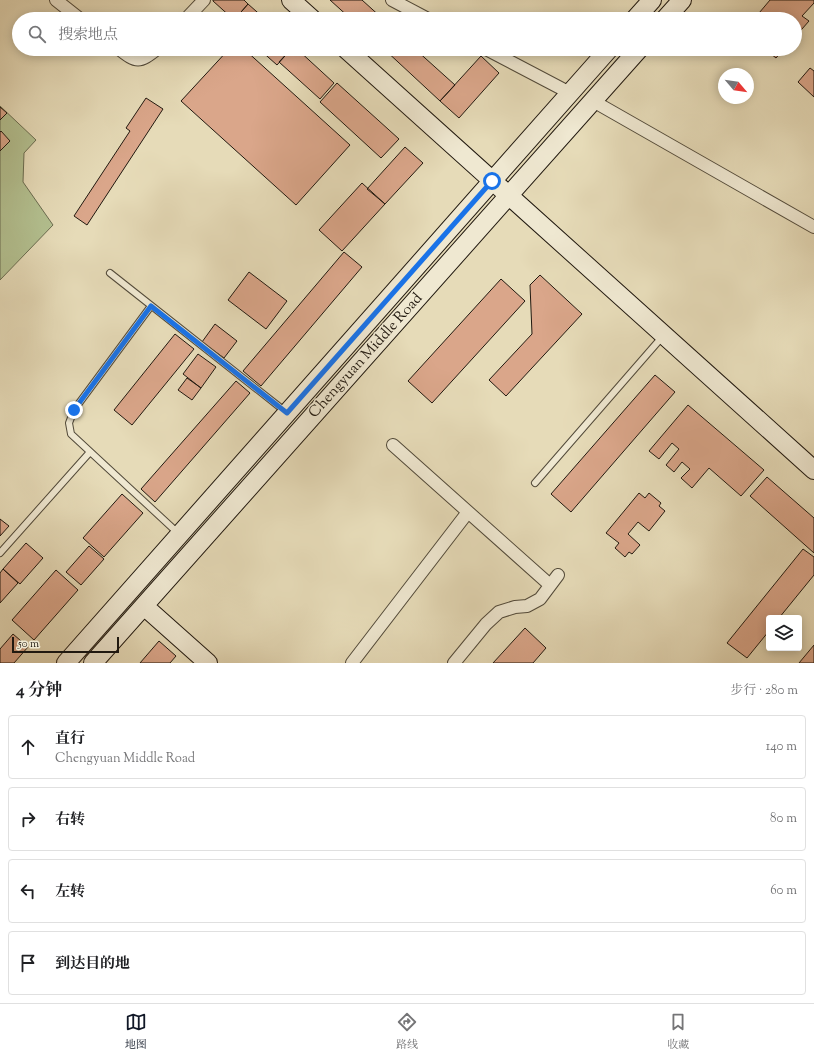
<!DOCTYPE html>
<html lang="zh">
<meta charset="utf-8">
<style>
:root{--surface:#fff;--page:#f2f2f2;--text:#202124;--muted:#757577;--line:#e0e0e0;--accent:#111827}
body{margin:0;font-family:"Sorts Mill Goudy","Noto Serif SC",serif;background:var(--page);color:var(--text)}
.controls{position:absolute;right:12px;bottom:12px;display:grid;overflow:hidden;border-radius:4px;box-shadow:0 2px 10px #0003}
.controls button{width:36px;height:36px;display:grid;place-items:center;padding:0;border:0;border-bottom:1px solid var(--line);background:var(--surface);color:var(--text);font:20px sans-serif}
.compass{position:absolute;left:718px;top:68px;width:36px;height:36px;border-radius:50%;background:var(--surface);box-shadow:0 2px 10px #0003;rotate:119deg}
.scale{position:absolute;left:12px;bottom:10px;width:107px;box-sizing:border-box;padding-left:4px;border:2px solid #211910;border-top:0;font-size:11px;line-height:14px;white-space:nowrap;color:#211910;-webkit-text-stroke:3px #efe8d1;paint-order:stroke}
.stop{position:absolute;width:12px;height:12px;margin:-9px;border:3px solid #1a73e8;border-radius:50%;background:#fff}
.stop.end{background:#1a73e8;border-color:#fff;box-shadow:0 1px 4px #0008}
.list{margin:0;padding:0;list-style:none}
h2{display:flex;justify-content:space-between;align-items:center;height:52px;margin:0;padding:0 16px;font-size:17px}
h2 small{font-size:13px;font-weight:400;color:var(--muted)}
.list li{display:grid;grid-template-columns:26px 1fr auto;gap:12px;align-items:center;box-sizing:border-box;height:64px;margin:0 8px 8px;padding:0 8px;border:1px solid var(--line);border-radius:4px}
.list b{display:block;font-size:15px;white-space:nowrap}
.list p{margin:0;font-size:13px;white-space:nowrap;color:var(--muted)}
.list em{font-size:13px;font-style:normal;color:var(--muted)}
.icon{flex:none;width:22px;height:22px;fill:none;stroke:currentColor;stroke-width:2;stroke-linecap:round;stroke-linejoin:round}
.map{position:relative;flex:none;width:814px;height:663px;overflow:hidden}
.search{position:absolute;background:var(--surface);box-shadow:0 2px 10px #0003;left:12px;right:12px;top:12px;height:44px;display:flex;align-items:center;gap:10px;box-sizing:border-box;padding:0 14px;border-radius:22px;color:var(--muted);font-size:15px}
.sheet{height:340px;background:var(--surface)}
nav{display:flex;justify-content:space-around;align-items:center;box-sizing:border-box;height:56px;border-top:1px solid var(--line);background:var(--surface);font-size:11px;color:var(--muted)}
nav a{display:grid;justify-items:center;gap:2px}
nav .on{color:var(--accent)}
.map>svg:first-child{display:block}
</style>
<div class="map">
<svg width="814" height="663" viewBox="0 0 814 663">
<rect width="100%" height="100%" fill="#e6dbb8"/>
<filter id="stains"><feTurbulence type="fractalNoise" baseFrequency=".005" numOctaves="4"/><feColorMatrix values="0 0 0 0 .2 0 0 0 0 .09 0 0 0 0 .02 0 0 0 .5 -.17"/></filter>
<radialGradient id="worn" r=".72"><stop offset=".6" stop-color="#630" stop-opacity="0"/><stop offset="1" stop-color="#630" stop-opacity=".3"/></radialGradient>
<path fill="#b3c090" stroke="#6a6c50" d="M0,106L36,140L24,153L23,182L53,225L0,280Z"/>
<path fill="#daa68a" stroke="#211910" d="M213,0H244L248,4L235,19H233L213,1Z
M330,0H362L383,19H351Z
M770,0H814V3L802,16L809,21L795,37V19H754Z
M248,4L265,19H235Z
M229,49H244L350,145L296,205L181,101Z
M259,49H291L277,65Z
M291,49H297L334,83L320,99L279,62Z
M384,49H415L455,85L440,101Z
M765,49H784L776,58Z
M481,56L499,73L459,118L440,101Z
M810,68L814,71V97L798,82Z
M337,83L399,139L381,158L320,102Z
M146,98L163,109L87,225L74,216L130,131L126,128Z
M0,107L7,113L0,120Z
M1,131L10,141L0,151V132Z
M405,147L423,163L385,204L367,189Z
M362,183L385,204L342,251L319,230Z
M344,252L362,267L261,386L243,371Z
M249,272L287,301L266,329L228,300Z
M540,275L582,314L506,396L489,380L532,334L530,285Z
M501,279L525,301L432,403L408,381Z
M215,324L237,341L224,358L202,342Z
M175,334L194,349L132,425L114,410Z
M198,354L216,367L201,388L183,374Z
M655,375L675,392L571,512L551,494Z
M187,378L201,388L192,400L178,390Z
M236,381L250,393L155,502L141,489Z
M688,405L764,470L741,496L709,468L692,488L681,478L690,469L682,462L674,472L666,465L679,449L672,443L659,459L649,451Z
M767,477L814,518V553L750,496Z
M639,493L645,498L649,493L661,503L659,506L665,511L649,531L638,522L628,534L640,545L632,554L629,552L625,557L615,548L619,543L606,533Z
M122,494L143,513L104,557L83,538Z
M0,519L9,526L0,536Z
M26,543L43,558L20,584L3,569Z
M89,546L104,559L81,585L66,572Z
M803,549L814,557V575L779,618H769V631L747,658L727,643Z
M3,569L18,583L0,603V573Z
M56,570L78,590L34,640L12,620Z
M525,628L546,648L533,663H493Z
M13,634L28,647L14,663H0V649Z
M159,641L176,656L170,663H140Z
M814,645V663H799Z"/>
<g fill="none" stroke-linecap="round" stroke-linejoin="round">
<g stroke="#524a3a" stroke-width="8">
<path id="lane" d="M110,273L286,412
M151,306L74,410L69,423L71,434L179,534
M535,483L663,336
M0,553L90,452"/>
</g>
<g stroke="#524a3a" stroke-width="14">
<path id="street" d="M56,0L80,19
M392,0L428,19
M186,19L204,0
M119,49C137,63 139,63 157,49
M486,49L570,93
M593,101L814,227
M393,445L550,585
M352,663L468,512
M454,663L486,624L499,612L515,607L527,606L540,599L558,575"/>
</g>
<g stroke="#211910" stroke-width="20">
<path id="secondary" d="M291,0L312,19
M635,19L652,0
M665,19L682,0
M346,49L814,470
M144,606L208,663
M66,663L609,49
M93,663L639,49"/>
</g>
<use href="#lane" stroke="#efe8d1" stroke-width="6"/>
<use href="#street" stroke="#efe8d1" stroke-width="12"/>
<use href="#secondary" stroke="#efe8d1" stroke-width="18"/>
</g>
<g fill="none" stroke-linecap="round" stroke-linejoin="round">
<path stroke="#1a73e8" stroke-width="5" d="M74,410L151,306L287,413L492,181"/>
</g>
<g text-anchor="middle" dominant-baseline="central" stroke-width="3.5" stroke-linejoin="round" paint-order="stroke">
<g font-size="15" fill="#211910" stroke="#efe8d1">
<text transform="translate(366 356) rotate(-48)">Chengyuan Middle Road</text>
</g>
</g>
<rect width="100%" height="100%" filter="url(#stains)"/>
<rect width="100%" height="100%" fill="url(#worn)"/>
</svg>
<div class="controls">
<button><svg class="icon" aria-label="layers" viewBox="0 0 24 24"><path d="M12 4l9 5-9 5-9-5zM3 14l9 5 9-5"/></svg></button>
</div>
<svg class="compass" viewBox="-18 -18 36 36"><path d="M0-13l5 13h-10z" fill="#e53935"/><path d="M0 13l5-13h-10z" fill="#757577"/></svg>
<div class="scale">50 m</div>
<div class="stop" style="left:492px;top:181px"></div>
<div class="stop end" style="left:74px;top:410px"></div>
<div class="search"><svg class="icon" aria-label="search" viewBox="0 0 24 24"><circle cx="10" cy="10" r="6"/><path d="M15 15l6 6"/></svg>搜索地点</div>
</div>
<section class="sheet">
<h2>4 分钟<small>步行 · 280 m</small></h2>
<ul class="list">
<li><svg class="icon" aria-label="ahead" viewBox="0 0 24 24"><path d="M12 20V5M6 11l6-6 6 6"/></svg><div><b>直行</b><p>Chengyuan Middle Road</p></div><em>140 m</em></li>
<li><svg class="icon" aria-label="right" viewBox="0 0 24 24"><path d="M7 20v-9h11M14 6l5 5-5 5"/></svg><div><b>右转</b></div><em>80 m</em></li>
<li><svg class="icon" aria-label="left" viewBox="0 0 24 24"><path d="M17 20v-9H6M10 6l-5 5 5 5"/></svg><div><b>左转</b></div><em>60 m</em></li>
<li><svg class="icon" aria-label="arrive" viewBox="0 0 24 24"><path d="M6 21V4h12l-3 4 3 4H6"/></svg><div><b>到达目的地</b></div></li>
</ul>
</section>
<nav>
<a class="on"><svg class="icon" aria-label="map" viewBox="0 0 24 24"><path d="M3 6l6-2 6 2 6-2v14l-6 2-6-2-6 2zM9 4v14M15 6v14"/></svg>地图</a>
<a><svg class="icon" aria-label="directions" viewBox="0 0 24 24"><path d="M12 3l9 9-9 9-9-9zM9 14v-3h6M13 9l2 2-2 2"/></svg>路线</a>
<a><svg class="icon" aria-label="saved" viewBox="0 0 24 24"><path d="M7 4h10v16l-5-4-5 4z"/></svg>收藏</a>
</nav>
